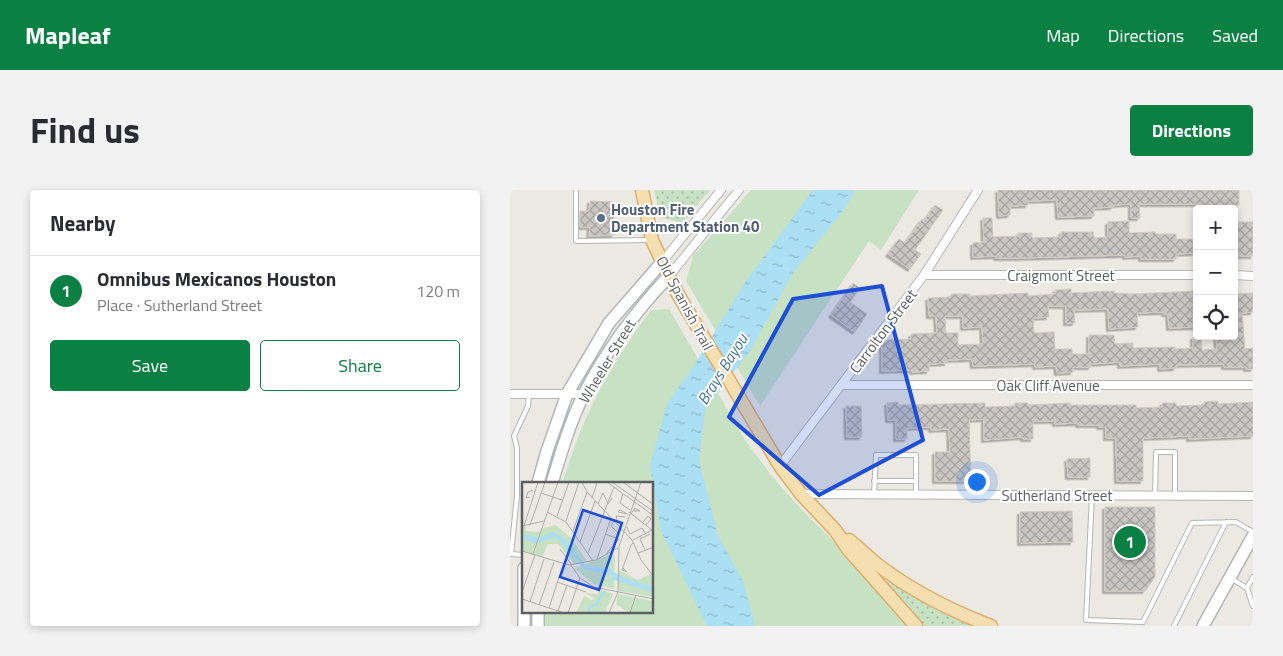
<!DOCTYPE html>
<meta charset="utf-8">
<style>
:root{--surface:#fff;--page:#f2f2f3;--text:#2b2b33;--muted:#7c7c81;--line:#e1e1e2;--accent:#0b8043}
body{margin:0;font-family:"Titillium Web",sans-serif;background:var(--page);color:var(--text)}
.controls{position:absolute;right:15px;top:15px;display:grid;overflow:hidden;border-radius:5px;box-shadow:0 2px 8px #0003}
.controls button{width:45px;height:45px;display:grid;place-items:center;padding:0;border:0;border-bottom:1px solid var(--line);background:var(--surface);color:var(--text);font:25px sans-serif}
.you{position:absolute;left:466px;top:291px;width:18px;height:18px;margin:-12px;border:4px solid #fff;border-radius:50%;background:#1a73e8;box-shadow:0 0 0 8px #1a73e833}
.badge{display:grid;place-items:center;width:32px;height:32px;border-radius:50%;background:var(--accent);color:#fff;font-size:16px;font-weight:700}
.pin{position:absolute;translate:-50% -50%;border:2px solid #fff;box-shadow:0 1px 5px #0006}
.list{margin:0;padding:0;list-style:none}
h2{display:flex;justify-content:space-between;align-items:center;height:65px;margin:0;padding:0 20px;font-size:21px}
h2 small{font-size:16px;font-weight:400;color:var(--muted)}
.list li{display:grid;grid-template-columns:32px 1fr auto;gap:15px;align-items:center;box-sizing:border-box;height:70px;padding:0 20px;border-top:1px solid var(--line)}
.list b{display:block;font-size:19px;white-space:nowrap}
.list p{margin:0;font-size:16px;white-space:nowrap;color:var(--muted)}
.list em{font-size:16px;font-style:normal;color:var(--muted)}
.actions{display:flex;gap:10px;padding:15px 20px}
.actions a{flex:1;padding:11px 0;border:1px solid var(--accent);border-radius:5px;text-align:center;font-size:18px;color:var(--accent)}
.actions .main{background:var(--accent);color:#fff}
.icon{flex:none;width:28px;height:28px;fill:none;stroke:currentColor;stroke-width:2;stroke-linecap:round;stroke-linejoin:round}
.map{position:relative;flex:none;width:743px;height:436px;overflow:hidden;border-radius:5px}
header{display:flex;align-items:center;gap:30px;box-sizing:border-box;height:70px;padding:0 25px;background:var(--accent);color:#fff}
header strong{font-size:24px}
nav{display:flex;gap:28px;margin-inline-start:auto;font-size:18px}
.intro{display:flex;align-items:center;justify-content:space-between;box-sizing:border-box;height:120px;padding:0 30px}
h1{margin:0;font-size:35px}
.button{padding:12px 22px;border-radius:5px;background:var(--accent);color:#fff;font-size:18px;font-weight:700}
main{display:flex;gap:30px;padding:0 30px}
aside{flex:1;background:var(--surface);border-radius:5px;box-shadow:0 2px 8px #0003}
.map>svg:first-child{display:block}
</style>
<header>
<strong>Mapleaf</strong>
<nav><a>Map</a><a>Directions</a><a>Saved</a></nav>
</header>
<div class="intro"><h1>Find us</h1><a class="button">Directions</a></div>
<main>
<aside>
<h2>Nearby<small></small></h2>
<ul class="list">
<li><span class="badge">1</span><div><b>Omnibus Mexicanos Houston</b><p>Place · Sutherland Street</p></div><em>120 m</em></li>
</ul>
<div class="actions"><a class="main">Save</a><a>Share</a></div>
</aside>
<div class="map">
<svg width="743" height="436" viewBox="0 0 743 436">
<defs>
<pattern id="grass-dots" width="8" height="8" patternUnits="userSpaceOnUse" patternTransform="scale(1.25)"><rect width="8" height="8" fill="#c7e1c3"/><path d="M2 2h.1M6 6h.1" fill="none" stroke="#a5baa2" stroke-width="1.8" stroke-linecap="round"/></pattern>
<pattern id="water-ripples" width="26" height="14" patternUnits="userSpaceOnUse" patternTransform="scale(1.25)"><rect width="26" height="14" fill="#abdff4"/><path d="M2 4q2-2 4 0t4 0M15 11q2-2 4 0t4 0" fill="none" stroke="#8eb8c9"/></pattern>
<pattern id="building-cross-hatch" width="8" height="8" patternUnits="userSpaceOnUse" patternTransform="scale(1.25)"><rect width="8" height="8" fill="#c9c6c2"/><path d="M0 0l8 8M0 8l8-8" fill="none" stroke="#a6a4a1"/></pattern>
<filter id="shadow"><feDropShadow dx="-2.5" dy="2.5" stdDeviation="0" flood-color="#0004"/></filter>
</defs>
<rect width="100%" height="100%" fill="#ece9e3"/>
<path fill="url(#grass-dots)" d="M144,0H200L172,33L150,27Z
M378,387L474,436H414L375,390Z"/>
<path fill="#c7e1c3" d="M241,0H409L371,60L359,51L250,216L176,91L183,66Z
M159,119L235,250L261,285L293,321L344,372L400,436H35L33,422H142V293H52C58,277 63,259 70,242C88,198 113,158 141,120Z"/>
<path fill="url(#water-ripples)" d="M303,0H345L336,17L283,83L240,161L195,219L189,270L208,346L233,391L245,436H197L151,341L140,276L157,214L185,174L236,91Z"/>
<path fill="url(#building-cross-hatch)" stroke="#d0cac2" fill-rule="evenodd" filter="url(#shadow)" d="M488,0H729V15L694,17L693,14H629L630,28H621V14L603,15V17L584,18V26L548,27L547,10L518,11V15L500,16V25L489,26Z
M80,11L104,12V45L79,46L80,37H70V21H79Z
M425,15L433,20L405,60L411,64L400,79L378,64L389,49L395,53L412,29L414,31Z
M473,28H482L483,47L508,46V43H522V48L551,47V42H583L584,48L598,47V32L619,31V43L645,42L646,44H666V49H685V63L666,64V69H631V66L615,67V65L508,68H486V66L463,67V53L474,52Z
M724,32H743V66H724Z
M343,93L350,98L340,112L357,124L345,142L321,125Z
M561,99V103L604,101V103L624,104L685,101L687,130V137L659,138L658,124H654V122L627,123L628,137L599,139L598,119L564,120L565,133H556V116H538L539,127L523,128L524,143L544,142L545,159H562V164H579V145H604L605,154L623,153V158L665,157V159L683,158V147H691L692,160L707,159L706,146H724V104L743,103V122L732,123L735,159L743,158V179H736V177H714V174L666,175V178L650,179V174L610,176V172L581,174V177H563V182L547,183L546,176L525,177V174L463,176L462,169L437,170V173L419,174V181L402,182V180L372,181V150L401,149V144L427,143L426,126H419L418,108L441,107V104H460V106L518,103V106L546,104L545,100ZM435,126H453V138L472,137L473,154L448,155V143H436Z
M708,211V214L743,212V246L679,249V246L633,248V291H607L606,248H596V237H589V235H568V233L545,234V231H523V249H513V247L474,250V229L459,230L461,291H425V262H440L439,239L421,240V237L397,238V249H386V230H378L377,213L388,212V215L475,213V217L505,216V213H518V215L560,213V215H626V218L653,217L652,213H666V216L694,215V212Z
M336,216H351L352,247H337Z
M580,268V287H558L557,269Z
M595,317H645V387L635,401H595Z
M562,321L563,352L510,353V322Z"/>
<g fill="none" stroke-linecap="round" stroke-linejoin="round">
<g stroke="#b4b6b9" stroke-width="6">
<path id="service" d="M66,0V51L140,50
M364,291H406
M364,304L366,265H406V304
M582,305L576,430L633,432L682,333L726,332L743,342
M645,305L646,262H665V306
M14,365L1,364L7,306V258L4,246L18,216L19,204
M722,389L737,398L743,416
M737,398L743,387
M664,436L716,332"/>
</g>
<g stroke="#b4b6b9" stroke-width="10">
<path id="minor" d="M152,72L211,0
M414,85H687
M724,85L743,86
M159,86L229,0
M333,195H743
M0,204H74
M270,276L414,85L468,0
M291,304L743,306"/>
</g>
<g stroke="#b2b6b9" stroke-width="14">
<path id="secondary" d="M28,293L37,261L57,204L99,133L152,72
M42,293C51,263 60,232 74,204C96,161 126,121 159,86
M28,422V436
M14,436V378
M693,436L743,346"/>
</g>
<g stroke="#dfad69" stroke-width="15">
<path id="primary" d="M132,0L142,50L166,101L270,276L291,304L325,340L338,359L406,436
M339,350C349,358 358,367 368,375C402,401 442,421 481,436"/>
</g>
<use href="#service" stroke="#fff" stroke-width="4"/>
<use href="#minor" stroke="#fff" stroke-width="8"/>
<use href="#secondary" stroke="#fff" stroke-width="11"/>
<use href="#primary" stroke="#f5dfb0" stroke-width="12"/>
</g>
<path fill="#1d4ed8" fill-opacity="0.2" stroke="#1d4ed8" stroke-width="4" stroke-linejoin="round" d="M372,96L413,250L309,305L219,227L283,109Z"/>
<circle fill="#5c6f8a" stroke="#fff" stroke-width="2" cx="91" cy="28" r="5"/>
<g text-anchor="middle" dominant-baseline="central" stroke-width="4" stroke-linejoin="round" paint-order="stroke">
<g font-size="15" font-weight="bold" fill="#4e5e75" stroke="#fff" text-anchor="start">
<text x="101" y="19">Houston Fire<tspan x="101" dy="17">Department Station 40</tspan></text>
</g>
<g font-size="15" fill="#5b5f62" stroke="#fff">
<text x="551" y="85">Craigmont Street</text>
<text transform="translate(175 113) rotate(62)">Old Spanish Trail</text>
<text transform="translate(373 141) rotate(-53)">Carrolton Street</text>
<text transform="translate(97 171) rotate(-59)">Wheeler Street</text>
<text x="538" y="195">Oak Cliff Avenue</text>
<text x="547" y="305">Sutherland Street</text>
</g>
<g font-size="16" font-style="italic" fill="#457793" stroke="#fff">
<text transform="translate(212 179) rotate(-58)">Brays Bayou</text>
</g>
</g>
<g transform="translate(12 292)">
<rect width="131" height="131" fill="#ece9e3"/>
<path d="M80,108L91,112L83,131H54L62,114L69,118L73,117L64,111L74,112Z" fill="#c7e1c3"/>
<path d="M34,43L49,56L65,79L52,82L36,62H26L20,75L0,69V44H4V49L19,50L20,46ZM90,72L93,74L92,107L71,102L53,86ZM97,88L116,98L128,92L131,97V115L97,109ZM96,112L131,119V131L106,130L94,122Z" fill="#c7e1c3"/>
<path d="M30,50L42,56L64,84L85,86L100,95L131,105V110L92,98L86,103L91,96L89,93L62,87L34,55L14,61L0,56V52L18,56Z" fill="#abdff4"/>
<path fill="none" stroke="#abdff4" stroke-width="2.5" d="M67,131L68,124L74,123L82,110"/>
<path fill="none" stroke="#aeaeab" stroke-width="1" d="M60,0L65,10L110,58L119,78L132,95M85,0L132,34M90,0L132,30M101,0L132,23M19,11L40,18M101,12L98,21L108,28M8,15L4,16L6,10L11,8M70,16L75,1M76,22L81,11L86,22L90,16M25,30L44,40L71,79M107,30L130,48M104,31L98,28L96,30L106,32M109,32L113,26L118,29H112M35,34L47,0M44,39L57,0M121,40L126,34L129,37L124,43M96,41L94,34L103,35M8,43L23,0M0,44L22,39M2,44L16,0M105,45L108,52L120,46L123,51M51,49L65,10M83,52L94,56L96,51L89,44L93,37M111,58L132,47M58,60L73,19M38,67L50,83M123,68L118,57L128,52M0,69L47,83L74,78L96,66M66,71L92,5M116,71L132,65M11,72L36,0M84,72L97,57M75,77L89,36M49,83L58,96L72,105L132,117M101,86L105,90L100,88L109,63L111,61M35,100L64,110M0,110L13,73M0,117L42,131M8,120L22,77M17,123L32,80M27,126L41,83M36,129L45,103M46,131L58,96M87,131L96,110L97,64L119,0M108,131L114,113"/>
<path fill="#1d4ed8" fill-opacity="0.15" stroke="#1d4ed8" stroke-width="2.5" d="M61,28L100,41L77,108L38,95Z"/>
<rect width="131" height="131" fill="none" stroke="#5b5f62" stroke-width="2.5"/>
</g>
</svg>
<div class="controls">
<button>+</button>
<button>−</button>
<button><svg class="icon" aria-label="locate" viewBox="0 0 24 24"><circle cx="12" cy="12" r="6"/><path d="M12 2v4M12 18v4M2 12h4M18 12h4"/></svg></button>
</div>
<div class="you"></div>
<div class="pin badge" style="left:620px;top:352px">1</div>
</div>
</main>
